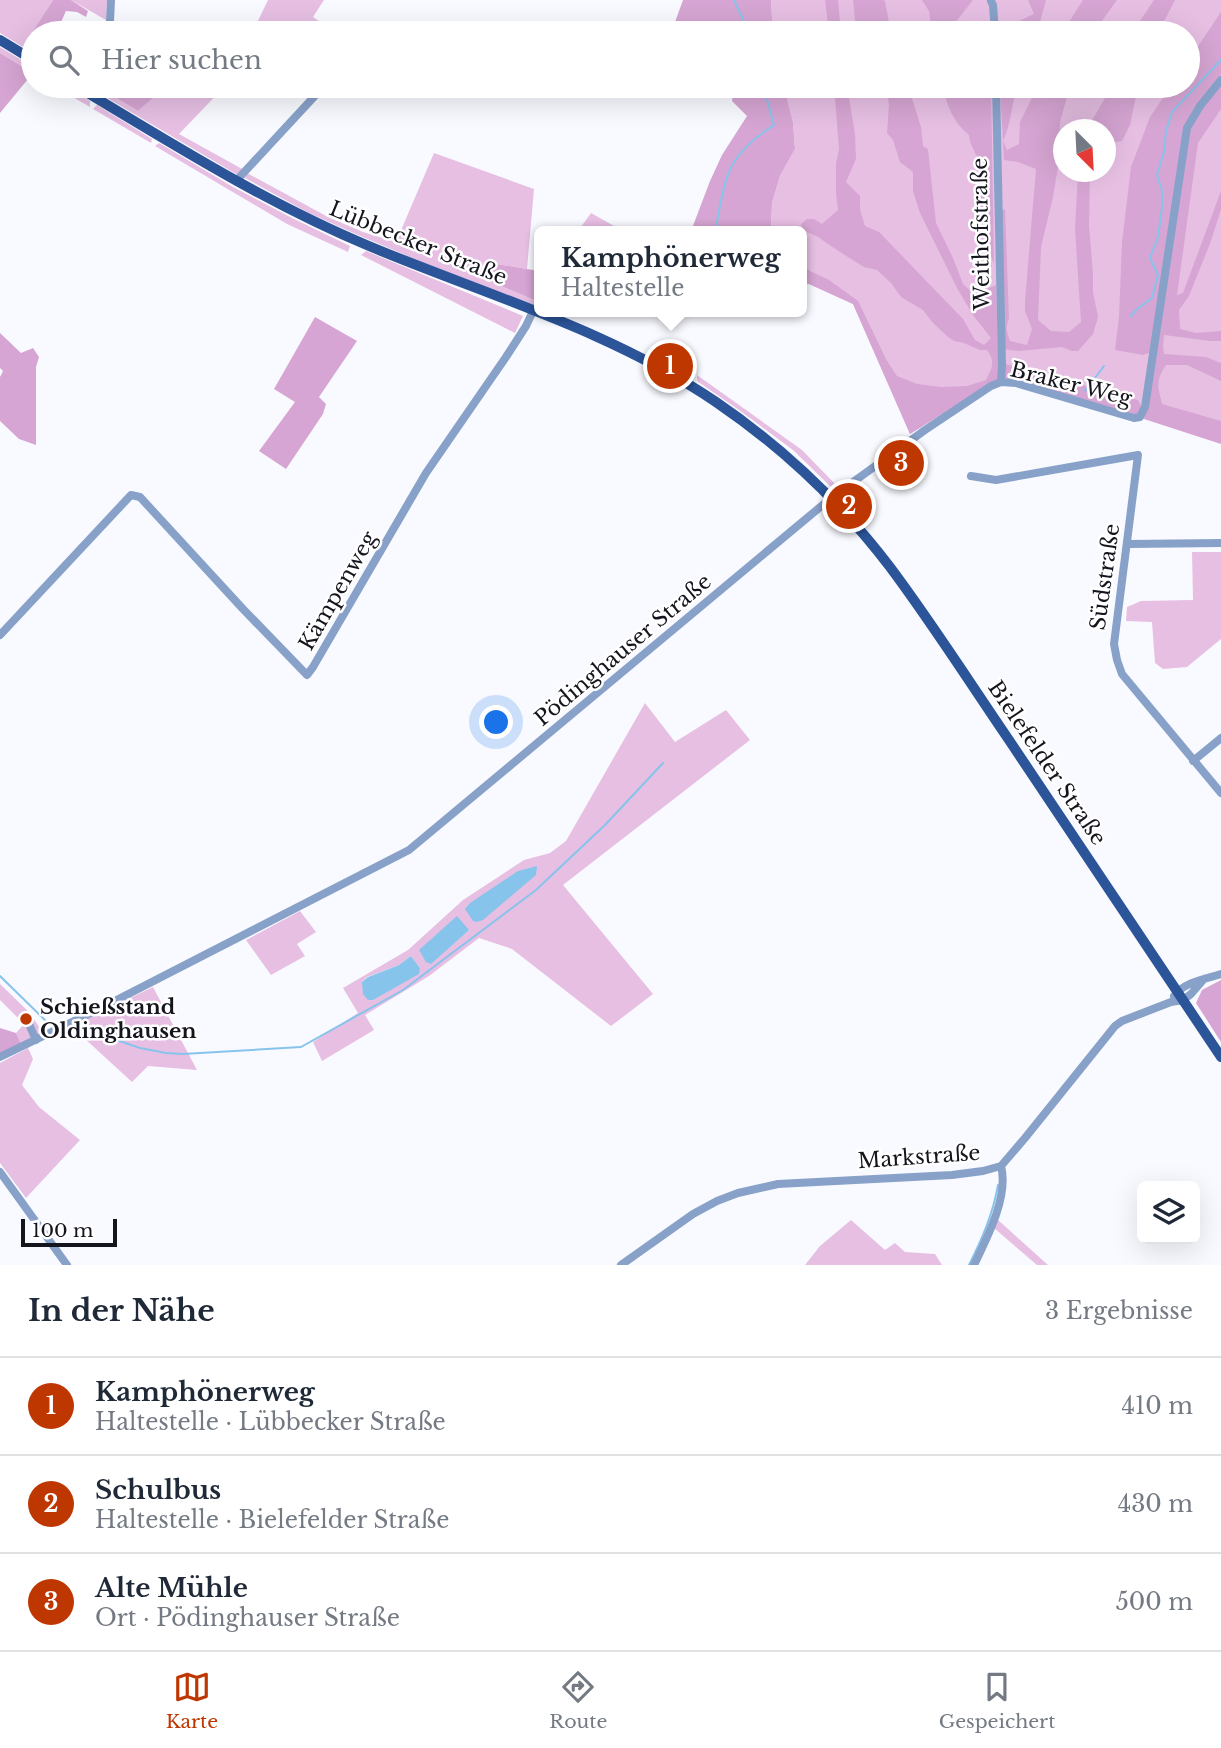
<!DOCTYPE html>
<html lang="de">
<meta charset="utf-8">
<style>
:root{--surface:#fff;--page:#f6f6f7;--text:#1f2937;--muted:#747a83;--line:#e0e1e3;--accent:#bf3700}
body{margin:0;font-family:"Libre Baskerville",serif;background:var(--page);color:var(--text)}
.controls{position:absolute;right:21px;bottom:21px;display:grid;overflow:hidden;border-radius:10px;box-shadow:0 7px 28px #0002}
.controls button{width:63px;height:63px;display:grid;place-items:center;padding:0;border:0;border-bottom:2px solid var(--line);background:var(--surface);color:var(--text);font:35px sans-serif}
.compass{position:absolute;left:1053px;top:119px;width:63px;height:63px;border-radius:50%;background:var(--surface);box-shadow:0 7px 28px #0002;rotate:156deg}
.scale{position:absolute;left:21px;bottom:18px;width:96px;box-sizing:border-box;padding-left:7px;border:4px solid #15151e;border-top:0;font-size:19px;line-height:24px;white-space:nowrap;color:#15151e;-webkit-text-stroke:5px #fff;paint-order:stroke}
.you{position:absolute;left:497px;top:723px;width:24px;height:24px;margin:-18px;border:5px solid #fff;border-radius:50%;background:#1a73e8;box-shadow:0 0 0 10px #1a73e833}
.badge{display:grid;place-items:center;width:46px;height:46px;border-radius:50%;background:var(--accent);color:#fff;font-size:23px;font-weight:700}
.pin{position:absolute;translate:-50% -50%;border:4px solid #fff;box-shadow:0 2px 7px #0006}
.popup{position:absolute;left:534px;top:226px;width:273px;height:91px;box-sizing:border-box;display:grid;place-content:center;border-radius:10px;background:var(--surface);filter:drop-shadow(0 2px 5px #0005);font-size:23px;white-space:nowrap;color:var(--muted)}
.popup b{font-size:26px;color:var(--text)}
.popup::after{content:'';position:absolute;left:50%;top:100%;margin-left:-14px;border:14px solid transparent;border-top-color:var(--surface)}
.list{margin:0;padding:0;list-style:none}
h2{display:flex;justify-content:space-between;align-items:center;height:91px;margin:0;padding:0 28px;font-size:30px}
h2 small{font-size:23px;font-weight:400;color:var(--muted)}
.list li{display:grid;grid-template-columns:46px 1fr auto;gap:21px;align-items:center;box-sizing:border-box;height:98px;padding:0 28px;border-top:2px solid var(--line)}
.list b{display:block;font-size:26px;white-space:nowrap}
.list p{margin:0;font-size:23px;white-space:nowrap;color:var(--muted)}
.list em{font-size:23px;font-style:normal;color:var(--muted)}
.icon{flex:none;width:38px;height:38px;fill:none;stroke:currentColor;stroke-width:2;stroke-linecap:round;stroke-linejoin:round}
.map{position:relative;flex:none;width:1221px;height:1265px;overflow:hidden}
.search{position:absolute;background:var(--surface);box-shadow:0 7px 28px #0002;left:21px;right:21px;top:21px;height:77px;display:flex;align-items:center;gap:18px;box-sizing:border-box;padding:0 24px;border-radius:38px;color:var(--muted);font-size:26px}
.sheet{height:385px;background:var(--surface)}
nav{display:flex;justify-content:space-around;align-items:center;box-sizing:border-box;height:98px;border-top:2px solid var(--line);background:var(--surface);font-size:19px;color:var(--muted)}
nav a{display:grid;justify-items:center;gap:4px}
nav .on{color:var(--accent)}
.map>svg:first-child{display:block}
</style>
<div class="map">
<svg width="1221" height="1265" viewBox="0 0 1221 1265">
<rect width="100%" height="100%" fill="#f9faff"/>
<path fill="#e6bfe3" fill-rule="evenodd" d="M0,0H53L25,43L33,48V53L0,33Z
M71,0H107L106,20Z
M268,0H324L313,17L336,33H252Z
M771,0H1221V437L1133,416L1017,381L986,386L910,434L853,304L809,284L812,272L801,265V231H771L772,203L780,176L795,149L793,122L784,86H1188V33H773ZM1064,130H1106V172H1064Z
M0,47L33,67V73L0,53Z
M54,86H64L90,101V107Z
M89,86H96L138,111L167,86H225L179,134L244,170L239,174H236L92,89Z
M97,105L152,139L151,143L93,109Z
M159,143L233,187L292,218L350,246L348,252L287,224L155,146Z
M434,153L534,189L527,269L491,263L489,281L539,302V307L429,265L358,235L309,213L245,178L247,173L328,217L363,232L396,242Z
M591,213L623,231H578Z
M366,251L523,316L515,333L361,255Z
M697,375L802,450L839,488L831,487L793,450L739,410L697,381Z
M1192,552H1221V639L1187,667L1163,669L1155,663L1152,622L1126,621L1127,607L1141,601L1193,600Z
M645,703L675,742L726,710L750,740L563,885L653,994L611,1026L512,949L479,938L429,976L365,1015L374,1030L322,1061L313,1042L358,1013L343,988L408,950L463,900L524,860L550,853L566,841ZM411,956L420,968L362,982L367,977L399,965Z
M300,911L316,932L297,944L305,956L271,975L246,940Z
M0,984L30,1013L43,1033L21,1044L16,1033L24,1024L0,1000Z
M153,987L197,1070L148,1066L132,1082L71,1026Z
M28,1048L33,1059L22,1085L39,1107L80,1140L26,1198L0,1163V1063Z
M997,1219L1048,1265H1037L994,1228Z
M851,1220L885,1250L895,1243L905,1252L935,1254L942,1265H805L820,1246Z"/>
<path fill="#d6a5d3" d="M53,0H71L88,11L86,17L77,12L66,11L56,33H33V48L25,43Z
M683,0H771L773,33H671Z
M825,0H838L841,33H829Z
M853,0H883L885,1L891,33H867L856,30Z
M922,0H973L947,33H932L929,11Z
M1028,0H1046L1037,33H997V31L1034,14Z
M1083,0H1117L1093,33H1062Z
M1154,0H1175L1158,33H1146L1140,21Z
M1221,12V74L1189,119L1151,352L1143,355L1115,350L1119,317L1122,242L1131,167L1150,117L1171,86H1188V61Z
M0,53L33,73L0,113Z
M1221,84V109L1198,143L1177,295L1183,293L1221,191V209L1211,241L1189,296L1179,310L1180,329L1196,333L1221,331V341H1210L1164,335L1163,347L1164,354L1206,357L1221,363V381L1187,365H1166C1155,381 1158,387 1162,404L1221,421V444L1144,419L1147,408L1190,131L1202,109Z
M96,86H167L138,111Z
M734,86H784L793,122L795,149L780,176L772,203L771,231H691L710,181L722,155L747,116L732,101Z
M834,86H847L855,134L856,159L846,182L860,196V210L865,226L879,232L963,319L975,340L984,345L991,338L973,315L957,288L920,213L913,191V172L900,162L893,140L887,133L889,105L886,86H908L921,127L923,146L928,149L936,223L953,258L963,284L975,295L980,296L985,290L996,285L999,382L986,387L910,434L853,304L809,284L801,283V265L812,272L829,280L858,301L887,361L897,376L917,384L941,387L967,386L986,380C992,368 996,362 987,350H980L964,343L954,341L948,337L933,323L923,310L901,297L891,283L877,270L864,267L840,252L818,237L803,230L801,224L807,219H814L822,224L838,210L836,193V164L839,149Z
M943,86H991L994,264L988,248L986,219L979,203V161L970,142L969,135C954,123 946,105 943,86Z
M1000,86H1017C1012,104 1011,124 1003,141L1007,150L1019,144L1020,122L1038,86H1070L1060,122L1058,167L1053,197L1041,247L1038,320L1051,331L1069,332L1081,322L1075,229L1078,172H1090L1089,226L1093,273V292L1098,317L1093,334L1078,351H1072L1062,347L1019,351L1003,349L1000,212L1005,209L1009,319C1005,327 1007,333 1010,341L1027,345L1032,329L1025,311V301L1036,169L1018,162L1004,160Z
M1112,86H1138L1130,125L1122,141L1106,144V130L1089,129L1091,122Z
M491,263L539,271V302L489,281Z
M315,317L357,341L319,397L326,404L323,414L286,469L259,451L295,402L274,389Z
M0,333L21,353L33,348L39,357L36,367V445L19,439L0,421V377L3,371L0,368Z
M1005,364L1138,400L1142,408L1136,415L1005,382Z
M1221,980V1042L1196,1003L1202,990Z
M0,1028L16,1033L21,1044L0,1054Z"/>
<path fill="#87c4eb" d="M537,866L536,875L483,920L476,922L473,921L465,909L470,903L518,871Z
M457,916L469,930L431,964L426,962L419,950Z
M411,956L420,968L419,974L373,1000H368L363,994L362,982L368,977L399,965Z"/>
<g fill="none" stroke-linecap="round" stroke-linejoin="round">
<path stroke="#87c4eb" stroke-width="2" d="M734,0L743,19L745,33
M715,231C719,214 722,187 729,172C737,152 757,136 774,125L765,92L761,86
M1131,316L1136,310L1152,298L1158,275L1150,258L1158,237L1162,207V191L1157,175L1164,152L1166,131L1172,112L1221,60
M1085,391L1104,366
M0,976L48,1023
M74,1030L96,1033L140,1048L166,1053L183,1054L301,1047L403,990L536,890L605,825L663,763
M969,1265C982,1239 993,1214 998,1185"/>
<path stroke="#88a1c8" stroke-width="8" d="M991,1L993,5L995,33
M106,33L110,21L111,0
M996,86L1002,365L1001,382
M236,181L324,86
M971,476L996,480L1138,455L1114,644L1117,660L1122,674L1221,793
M1128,544L1221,543
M0,635L131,495L140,497L243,609L307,675L313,667L426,473L506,357L526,326L533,311
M1193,761L1221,738
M1174,996C1184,982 1205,979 1221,974
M29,1024L36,1040
M0,1057L103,1007L409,850L831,498L925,430L991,386L1001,382L1016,383L1134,418L1140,417L1145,407L1187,128L1200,106L1221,80
M0,1172L67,1265
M621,1265L693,1214L717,1201L738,1193L778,1184L952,1175L983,1171L1001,1166L1025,1138L1115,1026L1122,1021L1171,1002L1183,1000L1191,994L1204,979
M974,1265C987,1238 1009,1196 1001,1166"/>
<path stroke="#2b5499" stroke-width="10" d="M0,40L33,60
M76,86C171,143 266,203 369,246C486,295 610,330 716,402C782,447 842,504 890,567C932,623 970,683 1009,740C1080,846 1150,952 1221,1057"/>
</g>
<circle fill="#bf3700" stroke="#fff" stroke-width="2.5" cx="26" cy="1019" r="7"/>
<g text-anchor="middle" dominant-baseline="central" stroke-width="5" stroke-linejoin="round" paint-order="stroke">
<g font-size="21" fill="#15151e" stroke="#fff">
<text transform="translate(981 234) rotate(-91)">Weithofstraße</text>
<text transform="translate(418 243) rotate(22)">Lübbecker Straße</text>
<text transform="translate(1071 384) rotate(14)">Braker Weg</text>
<text transform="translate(1105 577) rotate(-82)">Südstraße</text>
<text transform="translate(338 591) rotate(-60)">Kämpenweg</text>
<text transform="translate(623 650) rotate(-40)">Pödinghauser Straße</text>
<text transform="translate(1047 763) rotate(56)">Bielefelder Straße</text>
<text transform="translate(919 1157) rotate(-4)">Markstraße</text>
</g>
<g font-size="21" font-weight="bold" fill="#15151e" stroke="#fff" text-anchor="start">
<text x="40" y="1007">Schießstand<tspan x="40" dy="24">Oldinghausen</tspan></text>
</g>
</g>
</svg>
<div class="controls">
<button><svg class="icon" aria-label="layers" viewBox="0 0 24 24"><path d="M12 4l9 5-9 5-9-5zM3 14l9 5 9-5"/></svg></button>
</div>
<svg class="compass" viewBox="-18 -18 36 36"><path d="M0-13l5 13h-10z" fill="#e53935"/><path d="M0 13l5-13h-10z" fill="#747a83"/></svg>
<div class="scale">100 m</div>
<div class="you"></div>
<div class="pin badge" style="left:670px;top:366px">1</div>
<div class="popup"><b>Kamphönerweg</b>Haltestelle</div>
<div class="pin badge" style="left:849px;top:506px">2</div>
<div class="pin badge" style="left:901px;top:463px">3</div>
<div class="search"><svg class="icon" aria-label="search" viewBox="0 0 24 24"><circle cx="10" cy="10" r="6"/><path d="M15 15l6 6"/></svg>Hier suchen</div>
</div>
<section class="sheet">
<h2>In der Nähe<small>3 Ergebnisse</small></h2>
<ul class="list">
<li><span class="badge">1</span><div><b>Kamphönerweg</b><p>Haltestelle · Lübbecker Straße</p></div><em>410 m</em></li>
<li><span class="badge">2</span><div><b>Schulbus</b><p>Haltestelle · Bielefelder Straße</p></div><em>430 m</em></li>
<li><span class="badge">3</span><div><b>Alte Mühle</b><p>Ort · Pödinghauser Straße</p></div><em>500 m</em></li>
</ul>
</section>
<nav>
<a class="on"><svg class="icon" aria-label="map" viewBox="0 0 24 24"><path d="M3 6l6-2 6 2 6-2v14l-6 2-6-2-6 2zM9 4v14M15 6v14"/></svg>Karte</a>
<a><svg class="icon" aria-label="directions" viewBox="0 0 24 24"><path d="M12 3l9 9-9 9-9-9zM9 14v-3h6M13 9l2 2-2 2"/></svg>Route</a>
<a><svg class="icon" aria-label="saved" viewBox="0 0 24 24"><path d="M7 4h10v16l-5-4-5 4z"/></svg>Gespeichert</a>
</nav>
